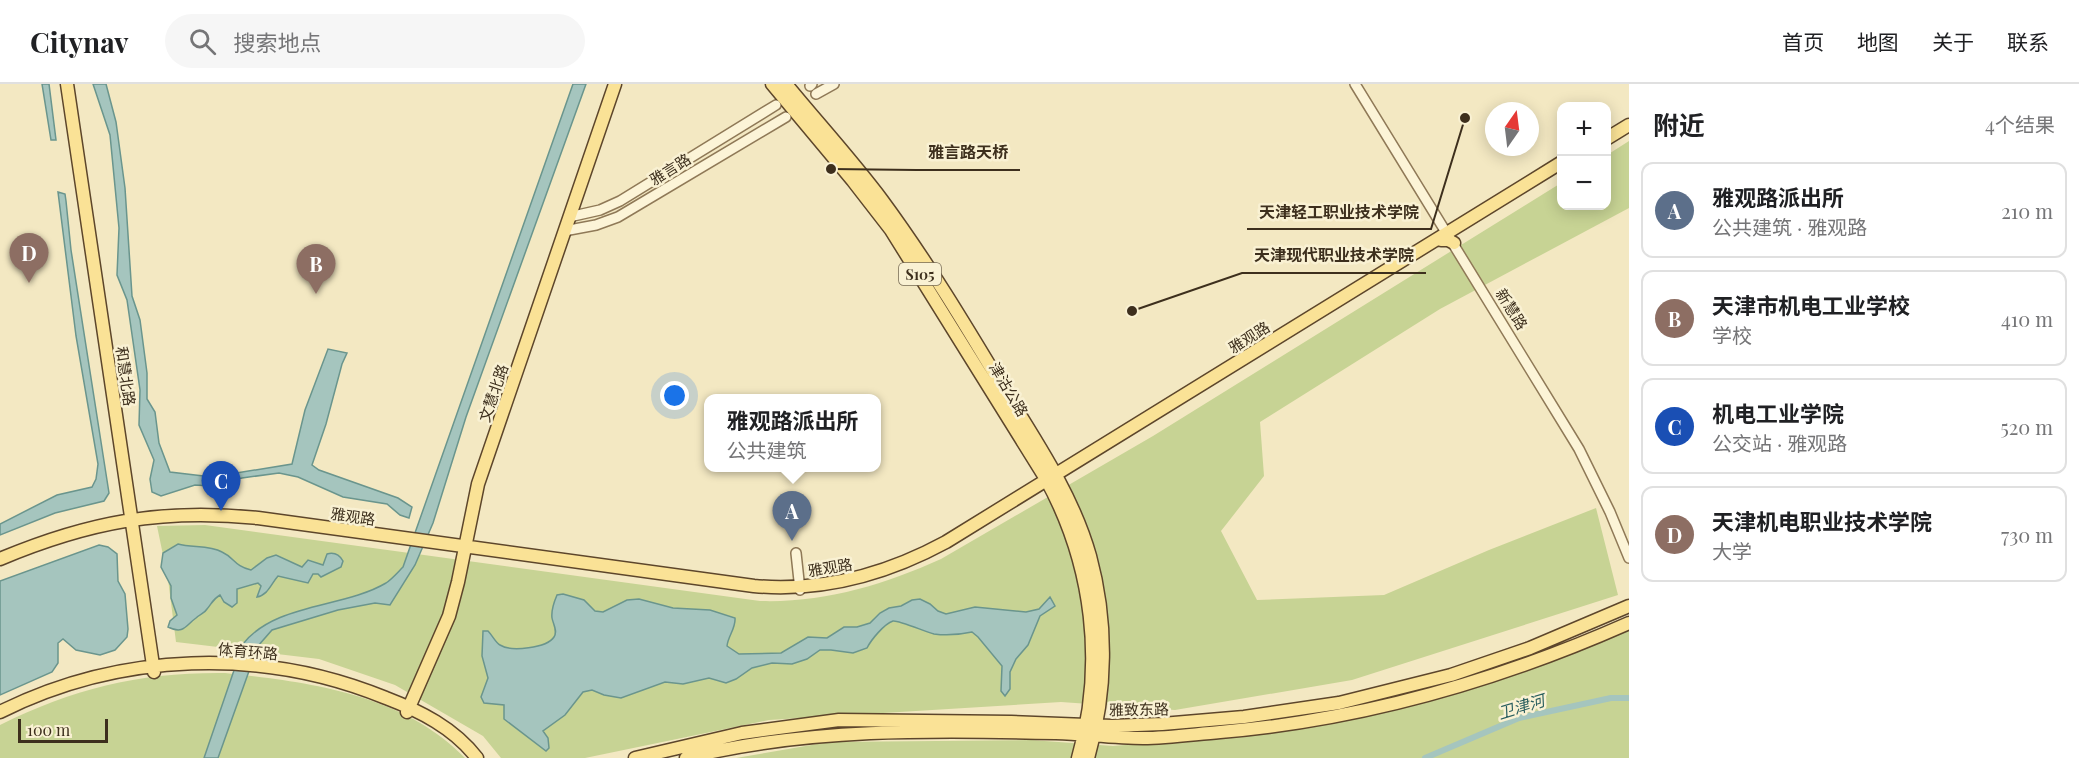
<!DOCTYPE html>
<html lang="zh">
<meta charset="utf-8">
<style>
:root{--surface:#fff;--page:#f6f6f6;--text:#202124;--muted:#757577;--line:#e0e0e0;--accent:#d93025}
body{margin:0;font-family:"Playfair Display","Noto Sans SC",serif;background:var(--page);color:var(--text)}
.controls{position:absolute;right:18px;top:18px;display:grid;overflow:hidden;border-radius:12px;box-shadow:0 3px 15px #0003}
.controls button{width:54px;height:54px;display:grid;place-items:center;padding:0;border:0;border-bottom:2px solid var(--line);background:var(--surface);color:var(--text);font:30px sans-serif}
.compass{position:absolute;left:1485px;top:18px;width:54px;height:54px;border-radius:50%;background:var(--surface);box-shadow:0 3px 15px #0003;rotate:14deg}
.scale{position:absolute;left:18px;bottom:15px;width:90px;box-sizing:border-box;padding-left:6px;border:3px solid #3d2f1d;border-top:0;font-size:16px;line-height:21px;white-space:nowrap;color:#3d2f1d;-webkit-text-stroke:4px #f9f1d3;paint-order:stroke}
.you{position:absolute;left:675px;top:312px;width:21px;height:21px;margin:-15px;border:4px solid #fff;border-radius:50%;background:#1a73e8;box-shadow:0 0 0 9px #1a73e833}
.badge{display:grid;place-items:center;width:39px;height:39px;border-radius:50%;background:var(--accent);color:#fff;font-size:20px;font-weight:700}
.pin{position:absolute;translate:-50% -50px;filter:drop-shadow(0 2px 3px #0008)}
.pin::after{content:'';position:absolute;top:32px;width:21px;height:18px;background:inherit;clip-path:polygon(0 0,100% 0,50% 100%)}
.popup{position:absolute;left:704px;top:310px;width:177px;height:78px;box-sizing:border-box;display:grid;place-content:center;border-radius:12px;background:var(--surface);filter:drop-shadow(0 2px 4px #0005);font-size:20px;white-space:nowrap;color:var(--muted)}
.popup b{font-size:22px;color:var(--text)}
.popup::after{content:'';position:absolute;left:50%;top:100%;margin-left:-12px;border:12px solid transparent;border-top-color:var(--surface)}
.list{margin:0;padding:0;list-style:none}
h2{display:flex;justify-content:space-between;align-items:center;height:78px;margin:0;padding:0 24px;font-size:26px}
h2 small{font-size:20px;font-weight:400;color:var(--muted)}
.list li{display:grid;grid-template-columns:39px 1fr auto;gap:18px;align-items:center;box-sizing:border-box;height:96px;margin:0 12px 12px;padding:0 12px;border:2px solid var(--line);border-radius:12px}
.list b{display:block;font-size:22px;white-space:nowrap}
.list p{margin:0;font-size:20px;white-space:nowrap;color:var(--muted)}
.list em{font-size:20px;font-style:normal;color:var(--muted)}
.icon{flex:none;width:33px;height:33px;fill:none;stroke:currentColor;stroke-width:2;stroke-linecap:round;stroke-linejoin:round}
.map{position:relative;flex:none;width:1629px;height:674px;overflow:hidden}
header{display:flex;align-items:center;gap:36px;box-sizing:border-box;height:84px;padding:0 30px;background:var(--surface);border-bottom:2px solid var(--line)}
header strong{font-size:28px}
nav{display:flex;gap:33px;margin-inline-start:auto;font-size:21px}
.search{width:420px;height:54px;background:var(--page);display:flex;align-items:center;gap:15px;box-sizing:border-box;padding:0 21px;border-radius:33px;color:var(--muted);font-size:22px}
main{display:flex}
aside{flex:1;background:var(--surface)}
.map>svg:first-child{display:block}
</style>
<header>
<strong>Citynav</strong>
<div class="search"><svg class="icon" aria-label="search" viewBox="0 0 24 24"><circle cx="10" cy="10" r="6"/><path d="M15 15l6 6"/></svg>搜索地点</div>
<nav><a>首页</a><a>地图</a><a>关于</a><a>联系</a></nav>
</header>
<main>
<div class="map">
<svg width="1629" height="674" viewBox="0 0 1629 674">
<rect width="100%" height="100%" fill="#f3e8c2"/>
<path fill="#c7d394" d="M1629,57V124L1440,225L1260,338L1264,392L1221,447L1257,516L1384,511L1489,466L1596,424L1618,511L1352,596L1175,626L1061,618L769,636L585,674H501L483,652L395,601L319,575L176,558L168,495L157,442L205,441L760,517C824,519 883,501 941,475L1153,352L1561,99L1562,122H1606L1607,71Z
M1629,544V674H736L829,658L1031,656L1113,662L1235,652L1377,629Z
M225,589C309,598 403,610 465,674H0V641C74,604 142,588 225,589Z"/>
<path fill="#a5c5be" stroke="#6a958d" stroke-width="1.5" d="M42,0H49L56,56H51Z
M93,0H106L116,38L125,104L132,212L140,236L147,289V315L155,328L159,359L170,388L212,393L292,380L305,326L328,265L347,269L342,280L326,340L312,381L319,386L398,414L412,423L409,434L400,431L387,420L343,413L298,393L279,389L242,394L211,402L195,401L161,412L152,408L150,395L154,376L139,341L140,306L127,216L117,191L119,144L110,51Z
M573,0H586L466,333L433,439L415,481L390,521L375,519L338,526L272,546L258,562L218,674H204L243,560C275,519 344,524 386,499C392,495 398,488 403,483Z
M58,108L65,110L66,117L71,166L109,409L104,417L55,429L0,451V440L57,411L92,403L96,395L98,380L76,252Z
M178,460C192,464 209,461 222,468C235,474 234,482 251,486L267,474L276,471L302,483L308,476L323,481L327,470C334,468 339,470 343,477L341,483L321,493L318,490H313L308,499L278,492C271,500 268,511 257,513L261,502L258,499L237,505V519L232,523L224,518L220,511C213,515 212,519 207,525C204,530 200,530 196,534C186,541 184,551 168,543L170,537L177,531L171,514V502L161,483L163,469Z
M99,461L108,463L117,470L118,497L125,510L128,545L127,553L115,566L100,571L76,566L63,555L58,559V579L52,588L0,611V497Z
M563,510L584,516L595,527L603,528L627,516L639,515L673,524L710,526L735,534C736,544 728,552 727,562L739,570L781,569L808,553L827,554L844,543H857L870,539L880,529L889,524L901,522L912,516L920,515L930,520L938,527L946,530L975,523L1026,528L1039,525L1050,513L1055,522L1040,532L1028,561L1016,575L1010,588V605L1005,612L1001,607L1002,582L978,553L972,548C958,551 948,552 934,550C926,548 898,536 893,537C884,540 871,556 867,564L853,569L831,566H820L807,575L792,580L772,579L752,584L736,595L726,599L709,594L683,600L665,598L621,614L604,611L592,606L583,608L565,631L543,647L548,654L549,664L546,667L504,635V621L484,619L481,613L488,594L482,572L483,547H488C492,551 496,559 500,561C511,568 547,564 554,553C558,547 553,540 552,534C551,526 554,518 557,511Z"/>
<g fill="none" stroke-linecap="round" stroke-linejoin="round">
<path stroke="#a5c5be" stroke-width="6" d="M1425,674L1519,634L1611,614H1629"/>
<g stroke="#8f7957" stroke-width="12">
<path id="minor" d="M1355,0L1579,365L1610,428L1629,474
M810,2L812,0
M816,10L834,0
M569,133L600,126L620,117L776,21
M564,147L596,141L618,133L786,33
M796,469L800,506"/>
</g>
<g stroke="#5d462b" stroke-width="15">
<path id="major" d="M67,0L154,588
M772,0L853,97L891,146L1046,395C1093,481 1105,581 1078,674
M786,0C818,39 852,76 882,116C927,177 966,242 1005,307C1038,360 1073,412 1090,472C1108,538 1107,609 1088,674
M1606,55L1629,41
M1441,156H1448L1454,159
M0,475C88,438 162,424 258,434L754,502C821,508 887,490 946,458L1562,78
M0,628C120,568 262,563 386,614C420,627 454,644 477,674
M407,628L449,532L458,498L478,400L615,0
M635,674L742,649L839,636L1011,638L1112,642L1162,640L1244,633L1339,619L1451,591L1530,564L1629,522
M686,674C806,644 934,646 1056,649C1085,650 1114,654 1143,654C1169,654 1195,650 1220,648C1364,636 1498,597 1629,539"/>
</g>
<use href="#minor" stroke="#fcf4d7" stroke-width="9"/>
<use href="#major" stroke="#fae296" stroke-width="12"/>
</g>
<g text-anchor="middle" dominant-baseline="central" stroke-width="5" stroke-linejoin="round" paint-order="stroke">
<rect fill="#f9f1d3" stroke="#756954" stroke-width="1.5" x="899" y="179" width="42" height="22" rx="4.5"/>
<g font-size="14" font-weight="bold" fill="#3d2f1d">
<text x="920" y="190">S105</text>
</g>
<g font-size="15" fill="#3d2f1d" stroke="#f9f1d3">
<text transform="translate(670 85) rotate(-32)">雅言路</text>
<text transform="translate(1512 225) rotate(58)">新慧路</text>
<text transform="translate(1249 253) rotate(-32)">雅观路</text>
<text transform="translate(126 292) rotate(82)">和慧北路</text>
<text transform="translate(1009 305) rotate(59)">津沽公路</text>
<text transform="translate(493 309) rotate(-71)">文慧北路</text>
<text transform="translate(353 432) rotate(8)">雅观路</text>
<text transform="translate(830 483) rotate(-9)">雅观路</text>
<text transform="translate(248 567) rotate(5)">体育环路</text>
<text transform="translate(1139 625) rotate(-1)">雅致东路</text>
</g>
<g font-size="16" font-style="italic" fill="#2a5f5f" stroke="#f9f1d3">
<text transform="translate(1521 622) rotate(-17)">卫津河</text>
</g>
</g>
<path fill="none" stroke="#3d2f1d" stroke-width="2" d="M831 85L916 86H1020M1465 34L1431 145H1247M1132 227L1242 189H1426"/>
<g fill="#3d2f1d" stroke="#f9f1d3" stroke-width="2">
<circle cx="831" cy="85" r="6"/>
<circle cx="1465" cy="34" r="6"/>
<circle cx="1132" cy="227" r="6"/>
</g>
<g font-size="16" text-anchor="middle" font-weight="bold" fill="#3d2f1d" stroke="#f9f1d3" stroke-width="5" stroke-linejoin="round" paint-order="stroke">
<text x="968" y="74">雅言路天桥</text>
<text x="1339" y="134">天津轻工职业技术学院</text>
<text x="1334" y="177">天津现代职业技术学院</text>
</g>
</svg>
<div class="controls">
<button>+</button>
<button>−</button>
</div>
<svg class="compass" viewBox="-18 -18 36 36"><path d="M0-13l5 13h-10z" fill="#e53935"/><path d="M0 13l5-13h-10z" fill="#757577"/></svg>
<div class="scale">100 m</div>
<div class="you"></div>
<div class="pin badge" style="left:792px;top:457px;background:#5c6f8a">A</div>
<div class="popup"><b>雅观路派出所</b>公共建筑</div>
<div class="pin badge" style="left:316px;top:210px;background:#8d6e63">B</div>
<div class="pin badge" style="left:221px;top:427px;background:#1a4fb4">C</div>
<div class="pin badge" style="left:29px;top:199px;background:#8d6e63">D</div>
</div>
<aside>
<h2>附近<small>4个结果</small></h2>
<ul class="list">
<li><span class="badge" style="background:#5c6f8a">A</span><div><b>雅观路派出所</b><p>公共建筑 · 雅观路</p></div><em>210 m</em></li>
<li><span class="badge" style="background:#8d6e63">B</span><div><b>天津市机电工业学校</b><p>学校</p></div><em>410 m</em></li>
<li><span class="badge" style="background:#1a4fb4">C</span><div><b>机电工业学院</b><p>公交站 · 雅观路</p></div><em>520 m</em></li>
<li><span class="badge" style="background:#8d6e63">D</span><div><b>天津机电职业技术学院</b><p>大学</p></div><em>730 m</em></li>
</ul>
</aside>
</main>
